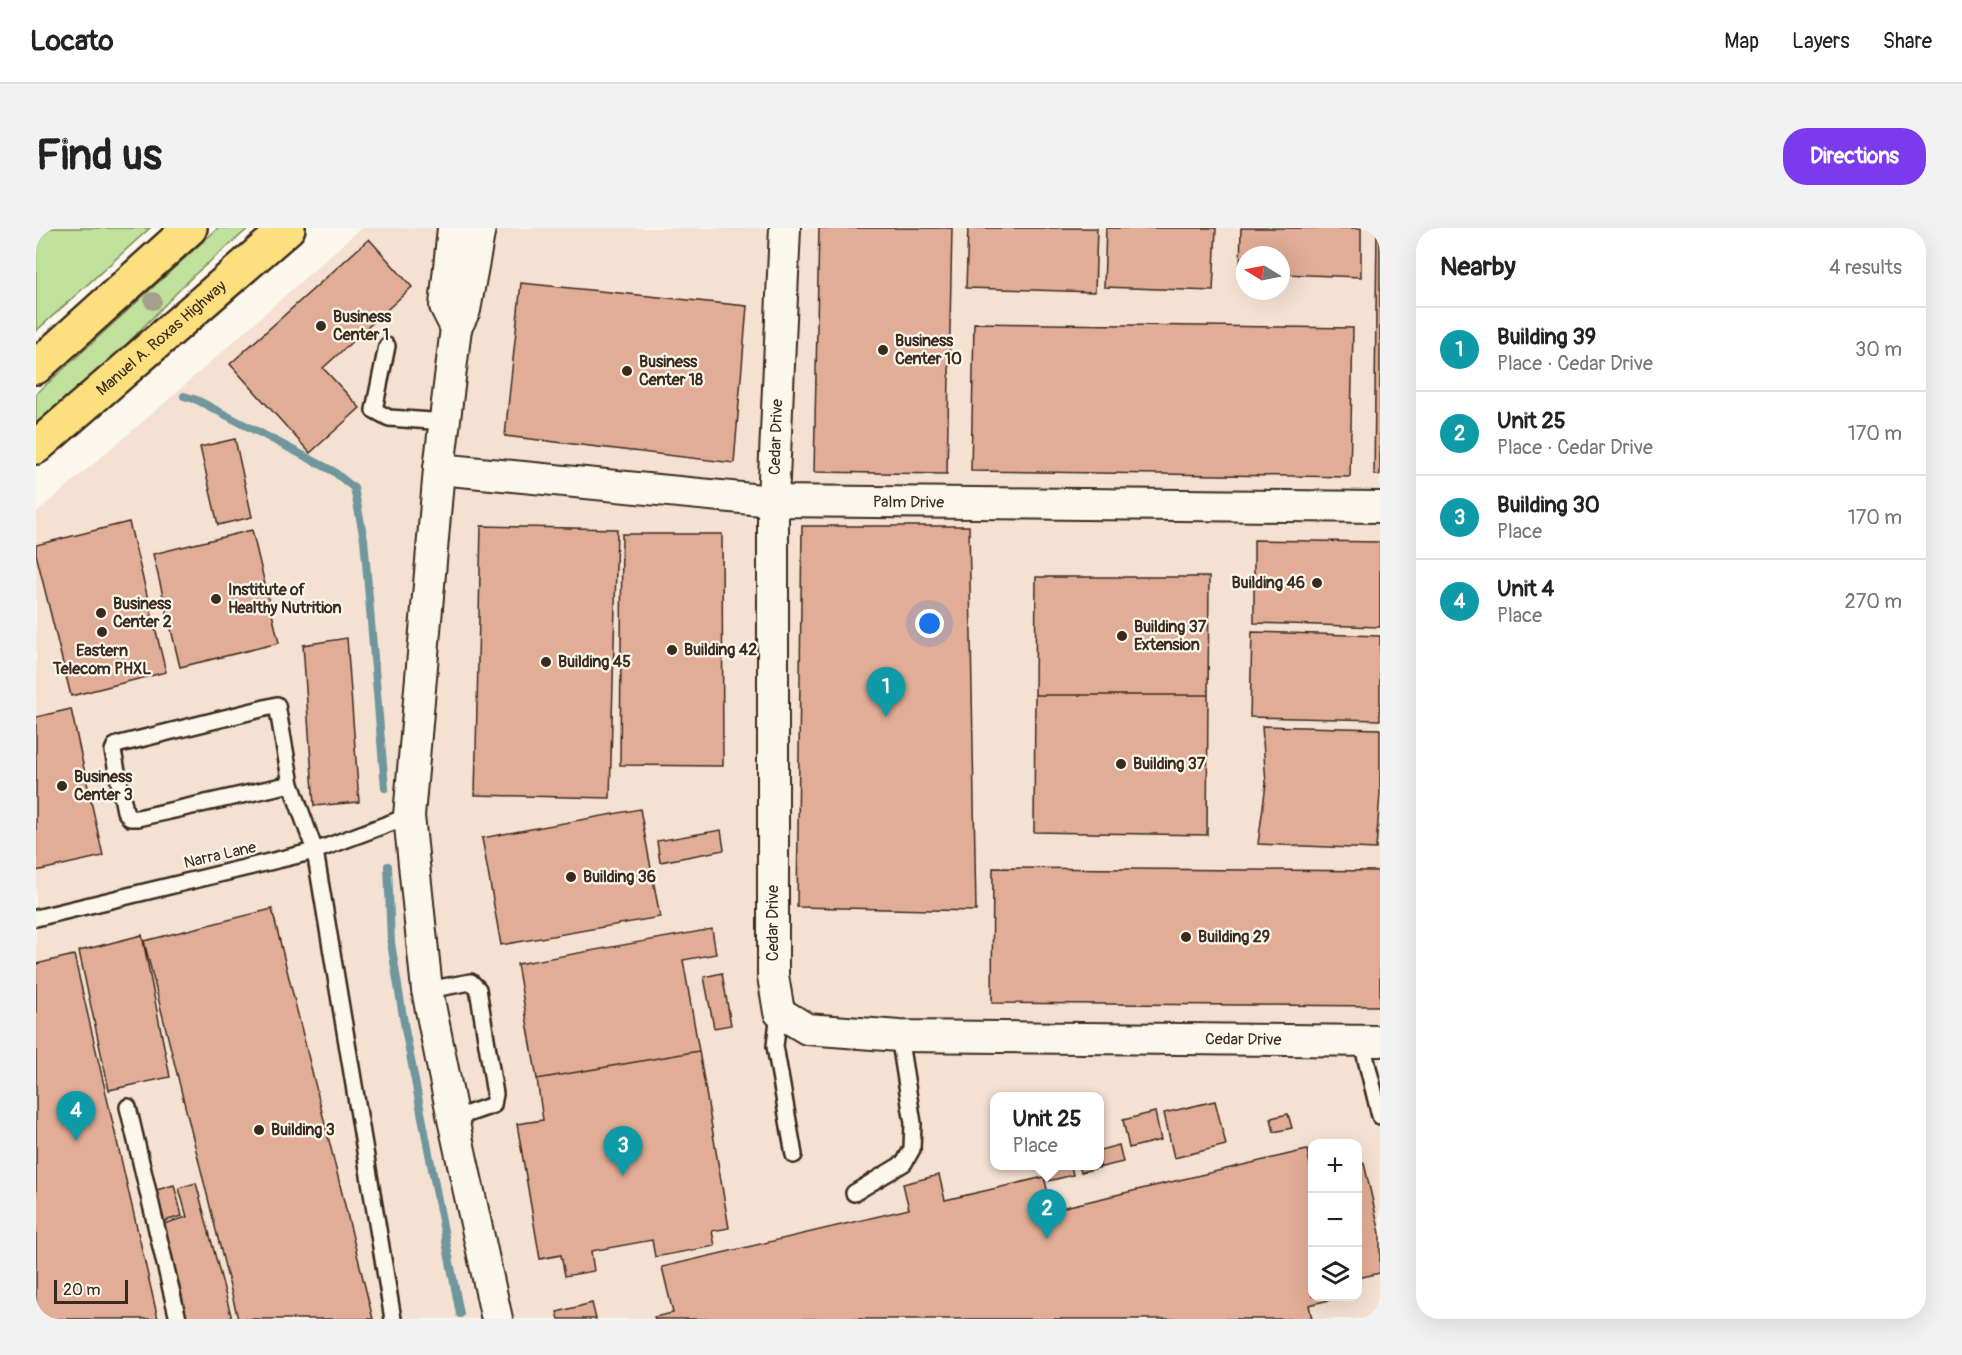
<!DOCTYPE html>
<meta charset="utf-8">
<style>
:root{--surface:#fff;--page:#f2f2f2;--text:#222;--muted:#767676;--line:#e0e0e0;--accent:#7c3aed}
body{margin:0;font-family:Pangolin,sans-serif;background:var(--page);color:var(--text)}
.controls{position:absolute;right:18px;bottom:18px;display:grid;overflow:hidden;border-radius:12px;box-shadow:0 6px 24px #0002}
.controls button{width:54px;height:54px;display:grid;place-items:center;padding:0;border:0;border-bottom:2px solid var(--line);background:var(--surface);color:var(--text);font:30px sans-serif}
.compass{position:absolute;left:1200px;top:18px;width:54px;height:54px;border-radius:50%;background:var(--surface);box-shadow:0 6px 24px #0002;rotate:280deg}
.scale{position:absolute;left:18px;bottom:15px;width:74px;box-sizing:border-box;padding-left:6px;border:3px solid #3b2a1e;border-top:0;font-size:16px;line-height:21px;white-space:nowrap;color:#3b2a1e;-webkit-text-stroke:4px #fbf7ec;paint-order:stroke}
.you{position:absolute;left:894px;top:396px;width:21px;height:21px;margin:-15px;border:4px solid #fff;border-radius:50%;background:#1a73e8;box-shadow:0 0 0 9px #1a73e833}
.badge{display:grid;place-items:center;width:39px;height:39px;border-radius:50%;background:var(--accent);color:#fff;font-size:20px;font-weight:700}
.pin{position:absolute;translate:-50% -50px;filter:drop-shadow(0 2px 3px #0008)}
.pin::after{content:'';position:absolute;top:32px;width:21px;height:18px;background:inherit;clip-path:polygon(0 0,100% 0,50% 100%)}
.popup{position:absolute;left:954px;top:864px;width:114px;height:78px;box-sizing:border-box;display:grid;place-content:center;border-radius:12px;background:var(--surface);filter:drop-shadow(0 2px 4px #0005);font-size:20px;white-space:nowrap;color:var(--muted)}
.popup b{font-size:22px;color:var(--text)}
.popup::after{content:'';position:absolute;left:50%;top:100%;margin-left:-12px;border:12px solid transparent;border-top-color:var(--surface)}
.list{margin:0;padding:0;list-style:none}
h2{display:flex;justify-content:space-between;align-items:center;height:78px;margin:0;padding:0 24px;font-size:26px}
h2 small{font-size:20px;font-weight:400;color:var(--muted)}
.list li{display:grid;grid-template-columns:39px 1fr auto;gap:18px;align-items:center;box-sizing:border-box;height:84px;padding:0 24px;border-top:2px solid var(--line)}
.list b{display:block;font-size:22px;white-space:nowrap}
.list p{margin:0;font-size:20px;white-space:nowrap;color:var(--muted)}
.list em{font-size:20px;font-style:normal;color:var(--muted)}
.icon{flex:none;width:33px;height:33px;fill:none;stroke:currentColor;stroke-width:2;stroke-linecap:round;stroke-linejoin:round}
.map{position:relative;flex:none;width:1344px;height:1091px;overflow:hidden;border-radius:24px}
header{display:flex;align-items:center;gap:36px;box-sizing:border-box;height:84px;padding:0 30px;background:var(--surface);border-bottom:2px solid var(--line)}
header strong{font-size:28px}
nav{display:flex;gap:33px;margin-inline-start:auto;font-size:21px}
.intro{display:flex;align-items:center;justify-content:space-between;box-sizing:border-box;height:144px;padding:0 36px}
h1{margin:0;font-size:42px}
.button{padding:15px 27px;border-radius:24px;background:var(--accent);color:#fff;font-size:21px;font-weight:700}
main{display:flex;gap:36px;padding:0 36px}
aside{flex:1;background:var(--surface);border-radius:24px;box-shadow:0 6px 24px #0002}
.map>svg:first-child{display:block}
</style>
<header>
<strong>Locato</strong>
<nav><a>Map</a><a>Layers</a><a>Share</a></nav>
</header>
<div class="intro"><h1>Find us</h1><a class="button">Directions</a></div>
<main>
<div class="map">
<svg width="1344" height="1091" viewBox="0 0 1344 1091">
<rect width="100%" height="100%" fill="#fbf7ec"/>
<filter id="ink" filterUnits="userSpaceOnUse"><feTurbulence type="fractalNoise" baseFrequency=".0167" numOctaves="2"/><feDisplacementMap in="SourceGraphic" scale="12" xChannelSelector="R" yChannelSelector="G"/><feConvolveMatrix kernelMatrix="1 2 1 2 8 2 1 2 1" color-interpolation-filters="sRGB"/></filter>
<g filter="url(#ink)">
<path fill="#f4e1d2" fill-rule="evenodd" d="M325,0H1344V1091H0V285L134,170ZM1209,27H1245V63H1209ZM958,868H1064V938H958ZM1276,916H1322V1068H1276Z"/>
<path fill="#bfe19b" stroke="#7d865c" stroke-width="1.5" d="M0,0H114L0,103Z
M182,0H213L157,48L82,125L0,198V166Z"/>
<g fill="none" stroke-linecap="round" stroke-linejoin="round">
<path stroke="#6f969e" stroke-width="8" d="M148,168L161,172L297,243L318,260L328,311L349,560
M352,638L355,715L369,801L424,1086"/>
</g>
<path fill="#e2ad96" stroke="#3b2a1e" stroke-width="1.5" d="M0,0H10L0,8Z
M783,0H916L911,246L778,244Z
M932,0H1061L1059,64L930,60Z
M1070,0H1180L1177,63L1068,59Z
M1205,0H1325V49L1245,46V27H1209V44H1204Z
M1341,0H1344V247H1338Z
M333,11L376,59L287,140L324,180L274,225L194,136Z
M485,55L711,78L698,235L469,208Z
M938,95L1317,100L1314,249L935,243Z
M199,211L216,289L182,297L164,219Z
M93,294L130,444L35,468L0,326V317Z
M445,298L581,301L574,570L439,567Z
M766,298H933L940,683L761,679Z
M216,302L243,415L144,439L117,326Z
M586,306H686L687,538L584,537Z
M1218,312L1344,314V399L1218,395Z
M1000,349H1173L1172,467H999Z
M1216,404L1344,408V492L1214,489Z
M311,410L323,574L278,578L267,417Z
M999,467H1172L1171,607L998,604Z
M35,481L67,628L0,643V489Z
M1226,498L1344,501V566L1340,621L1222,616L1230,556Z
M604,581L624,689L465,717L446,610Z
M685,602L688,622L624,634L621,613Z
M957,640L1344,643V778L956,775Z
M236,681L337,1091H202L108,713Z
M676,701L680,726L647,732L663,823L501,851L481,736Z
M106,707L134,849L73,862L43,723Z
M38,727L122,1091H0V736Z
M686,745L695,797L678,800L668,749Z
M663,823L693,1000L676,1003L679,1018L619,1029L616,1012L555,1023L558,1043L529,1048L525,1027L504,1031L481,896L507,892L501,851Z
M1179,873L1190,917L1138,930L1128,885Z
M1119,884L1125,912L1093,920L1087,892Z
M1252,886L1256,900L1238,904L1235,890Z
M1083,917L1087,934L1045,944L1043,938H1064V922Z
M1271,922L1276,946V1068L1305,1069L1273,1077L1276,1091H619L618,1089L637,1085L626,1039L873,981L867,956L903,947L909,972L1008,949L1016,982Z
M1328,935L1344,1005V1045L1322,1050V937Z
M1008,938H1035L1037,947L1012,953Z
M160,955L196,1091H149L124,997L151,989L143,960Z
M138,957L146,988L125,994L117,963Z
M556,1075L560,1091H523L521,1084Z"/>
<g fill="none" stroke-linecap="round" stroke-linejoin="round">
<g stroke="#3b2a1e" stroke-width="20">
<path id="service" d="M351,118L338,182L353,190L410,194
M255,556L102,590H94L89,583L77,523L79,518L84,516L241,477L255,556L279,623L357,1091
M0,690L279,623L373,588
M391,762L435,754L442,761L459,866L457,877L417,891
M743,784L739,818L758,927
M1325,811L1344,888
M92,879L142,1091
M818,965L868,935L876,921L877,895L863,808"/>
</g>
<g stroke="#3b2a1e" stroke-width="34">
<g id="minor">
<path d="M417,0L409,78L420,100"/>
<path d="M444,0L429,82L420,100L403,241L373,588L391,762L417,891L461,1091"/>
<path id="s1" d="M749,0L737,273V748L743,784L771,801L863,808L1344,813"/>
<path id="s2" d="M403,241L737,273L1344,279"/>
</g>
</g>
<g stroke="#3b2a1e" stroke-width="38">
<g id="primary">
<path d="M0,139L154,0"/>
<path id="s3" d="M0,219L252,0"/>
</g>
</g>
<use href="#service" stroke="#fbf7ec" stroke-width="15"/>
<use href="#minor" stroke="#fbf7ec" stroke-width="30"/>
<use href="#primary" stroke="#fce080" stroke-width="33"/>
</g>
<circle fill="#a4a08c" cx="117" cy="73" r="9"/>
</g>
<g fill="#3b2a1e" stroke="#fbf7ec" stroke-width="2">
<circle cx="285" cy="98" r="6"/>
<circle cx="847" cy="122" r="6"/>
<circle cx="591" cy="143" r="6"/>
<circle cx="1281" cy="355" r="6"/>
<circle cx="180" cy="371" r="6"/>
<circle cx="65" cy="385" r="6"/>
<circle cx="66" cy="404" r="6"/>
<circle cx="1086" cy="408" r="6"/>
<circle cx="636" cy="422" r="6"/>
<circle cx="510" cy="434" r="6"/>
<circle cx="1085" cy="536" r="6"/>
<circle cx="26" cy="558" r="6"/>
<circle cx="535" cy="649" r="6"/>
<circle cx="1150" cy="709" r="6"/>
<circle cx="223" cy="902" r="6"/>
</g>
<g text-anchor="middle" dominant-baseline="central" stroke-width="4.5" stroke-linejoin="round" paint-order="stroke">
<g font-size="16" font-weight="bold" fill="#3b2a1e" stroke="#fbf7ec" text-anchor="start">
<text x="297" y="89">Business<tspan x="297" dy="18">Center 1</tspan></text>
<text x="859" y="113">Business<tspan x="859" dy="18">Center 10</tspan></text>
<text x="603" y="134">Business<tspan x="603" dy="18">Center 18</tspan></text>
<text x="1269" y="355" text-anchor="end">Building 46</text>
<text x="192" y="362">Institute of<tspan x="192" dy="18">Healthy Nutrition</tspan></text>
<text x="77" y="376">Business<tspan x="77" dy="18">Center 2</tspan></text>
<text x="1098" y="399">Building 37<tspan x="1098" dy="18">Extension</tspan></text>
<text x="648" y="422">Building 42</text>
<text x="66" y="423" text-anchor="middle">Eastern<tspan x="66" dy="18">Telecom PHXL</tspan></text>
<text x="522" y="434">Building 45</text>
<text x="1097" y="536">Building 37</text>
<text x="38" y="549">Business<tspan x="38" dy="18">Center 3</tspan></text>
<text x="547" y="649">Building 36</text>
<text x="1162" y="709">Building 29</text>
<text x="235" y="902">Building 3</text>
</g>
<g font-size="16" fill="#3b2a1e" stroke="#fbf7ec">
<text stroke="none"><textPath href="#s3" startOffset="166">Manuel A. Roxas Highway</textPath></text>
<text transform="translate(740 209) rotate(-88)">Cedar Drive</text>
<text stroke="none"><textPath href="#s2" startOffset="471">Palm Drive</textPath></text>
<text transform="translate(184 627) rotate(-13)">Narra Lane</text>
<text transform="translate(737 695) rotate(-90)">Cedar Drive</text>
<text stroke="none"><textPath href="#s1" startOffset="1254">Cedar Drive</textPath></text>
</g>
</g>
</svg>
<div class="controls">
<button>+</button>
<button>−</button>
<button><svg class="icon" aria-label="layers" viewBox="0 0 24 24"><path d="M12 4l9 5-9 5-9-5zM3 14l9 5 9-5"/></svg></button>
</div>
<svg class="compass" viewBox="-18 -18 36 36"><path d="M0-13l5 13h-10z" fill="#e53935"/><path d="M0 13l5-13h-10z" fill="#767676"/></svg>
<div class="scale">20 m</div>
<div class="you"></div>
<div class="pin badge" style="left:850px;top:489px;background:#0f9aa8">1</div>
<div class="pin badge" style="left:1011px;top:1011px;background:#0f9aa8">2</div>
<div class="popup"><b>Unit 25</b>Place</div>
<div class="pin badge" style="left:587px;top:948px;background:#0f9aa8">3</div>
<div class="pin badge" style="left:40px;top:913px;background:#0f9aa8">4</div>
</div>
<aside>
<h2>Nearby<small>4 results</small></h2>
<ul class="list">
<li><span class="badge" style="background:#0f9aa8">1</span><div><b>Building 39</b><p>Place · Cedar Drive</p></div><em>30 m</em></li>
<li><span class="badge" style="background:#0f9aa8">2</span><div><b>Unit 25</b><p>Place · Cedar Drive</p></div><em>170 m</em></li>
<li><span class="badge" style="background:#0f9aa8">3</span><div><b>Building 30</b><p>Place</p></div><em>170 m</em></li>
<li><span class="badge" style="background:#0f9aa8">4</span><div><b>Unit 4</b><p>Place</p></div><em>270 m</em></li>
</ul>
</aside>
</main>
